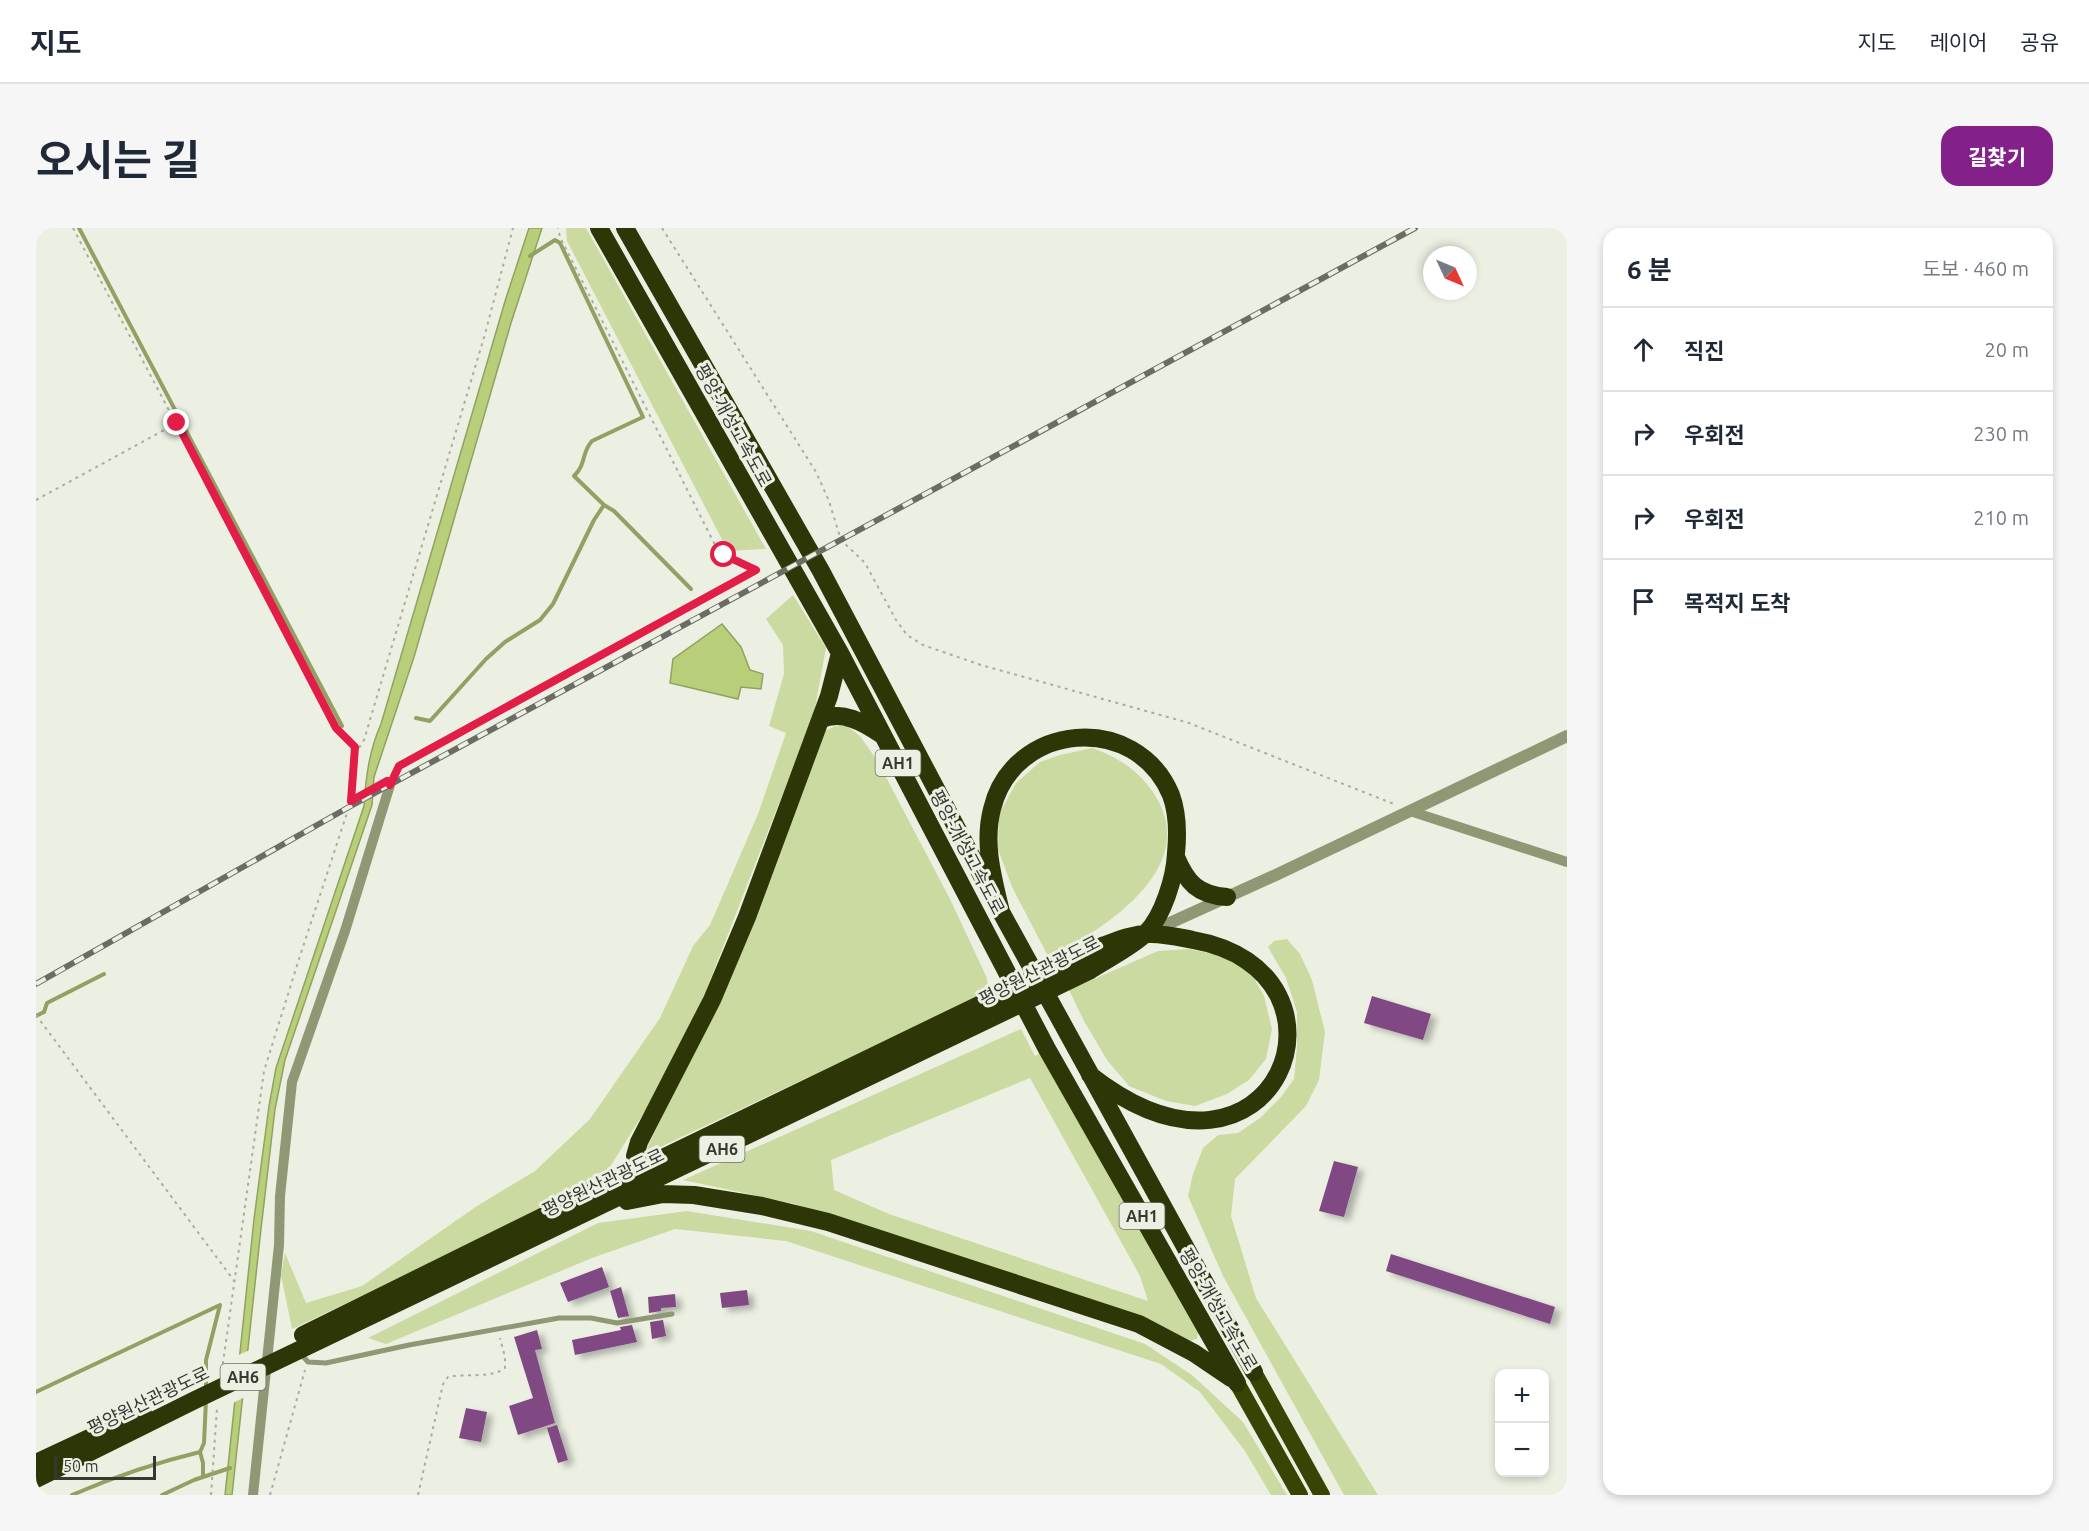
<!DOCTYPE html>
<html lang="ko">
<meta charset="utf-8">
<style>
:root{--surface:#fff;--page:#f6f6f7;--text:#1f2937;--muted:#747a83;--line:#e0e1e3;--accent:#842089}
body{margin:0;font-family:Ubuntu,"Noto Sans KR",sans-serif;background:var(--page);color:var(--text)}
.controls{position:absolute;right:18px;bottom:18px;display:grid;overflow:hidden;border-radius:12px;box-shadow:0 3px 9px #0003}
.controls button{width:54px;height:54px;display:grid;place-items:center;padding:0;border:0;border-bottom:2px solid var(--line);background:var(--surface);color:var(--text);font:30px sans-serif}
.compass{position:absolute;left:1387px;top:18px;width:54px;height:54px;border-radius:50%;background:var(--surface);box-shadow:0 3px 9px #0003;rotate:134deg}
.scale{position:absolute;left:18px;bottom:15px;width:102px;box-sizing:border-box;padding-left:6px;border:3px solid #363832;border-top:0;font-size:16px;line-height:21px;white-space:nowrap;color:#363832;-webkit-text-stroke:4px #ecf0e2;paint-order:stroke}
.stop{position:absolute;width:18px;height:18px;margin:-14px;border:4px solid #e11d48;border-radius:50%;background:#fff}
.stop.end{background:#e11d48;border-color:#fff;box-shadow:0 2px 6px #0008}
.list{margin:0;padding:0;list-style:none}
h2{display:flex;justify-content:space-between;align-items:center;height:78px;margin:0;padding:0 24px;font-size:26px}
h2 small{font-size:20px;font-weight:400;color:var(--muted)}
.list li{display:grid;grid-template-columns:39px 1fr auto;gap:18px;align-items:center;box-sizing:border-box;height:84px;padding:0 24px;border-top:2px solid var(--line)}
.list b{display:block;font-size:22px;white-space:nowrap}
.list em{font-size:20px;font-style:normal;color:var(--muted)}
.icon{flex:none;width:33px;height:33px;fill:none;stroke:currentColor;stroke-width:2;stroke-linecap:round;stroke-linejoin:round}
.map{position:relative;flex:none;width:1531px;height:1267px;overflow:hidden;border-radius:18px}
header{display:flex;align-items:center;gap:36px;box-sizing:border-box;height:84px;padding:0 30px;background:var(--surface);border-bottom:2px solid var(--line)}
header strong{font-size:28px}
nav{display:flex;gap:33px;margin-inline-start:auto;font-size:21px}
.intro{display:flex;align-items:center;justify-content:space-between;box-sizing:border-box;height:144px;padding:0 36px}
h1{margin:0;font-size:42px}
.button{padding:15px 27px;border-radius:18px;background:var(--accent);color:#fff;font-size:21px;font-weight:700}
main{display:flex;gap:36px;padding:0 36px}
aside{flex:1;background:var(--surface);border-radius:18px;box-shadow:0 3px 9px #0003}
.map>svg:first-child{display:block}
</style>
<header>
<strong>지도</strong>
<nav><a>지도</a><a>레이어</a><a>공유</a></nav>
</header>
<div class="intro"><h1>오시는 길</h1><a class="button">길찾기</a></div>
<main>
<div class="map">
<svg width="1531" height="1267" viewBox="0 0 1531 1267">
<defs>
<filter id="shadow"><feDropShadow dx="6" dy="4" stdDeviation="3" flood-color="#0004"/></filter>
</defs>
<rect width="100%" height="100%" fill="#ecf0e2"/>
<path fill="#cbdaa0" fill-rule="evenodd" d="M530,0H550L730,321L692,323L531,13Z
M757,367L790,420L778,485L664,778L615,873L564,955L256,1101L245,1047L249,1025L270,1075L326,1058L441,978L499,943L554,891L624,790L657,718L674,697L722,586L750,505L733,498L748,446L747,417L730,391Z
M799,498H811L824,508L842,534L914,671L951,750L952,764L616,923L611,920L713,708L767,556L789,503Z
M1056,520C1083,529 1106,545 1120,569C1164,642 1067,701 1013,730L976,659L962,621L963,586L980,555L1004,534L1024,527Z
M1251,711L1264,726L1276,752L1289,804L1283,852L1270,878L1199,951L1195,988L1220,1070L1342,1267H1308L1187,1048L1152,968L1157,946L1167,920L1182,907L1202,905L1224,890L1245,869L1258,851L1261,819V784L1250,750L1232,719L1238,713Z
M1153,721L1187,728L1214,743L1228,768L1236,801L1230,831L1213,852L1191,866L1159,878L1130,873L1093,858L1071,832L1048,793L1033,762L1122,723Z
M985,801L999,828L1007,824L1163,1099L1161,1111L1153,1113L1090,1086L759,976L647,952ZM994,850L1104,1048L1112,1073L853,986L798,962L795,932Z
M651,983L775,1003L1109,1116L1156,1147L1207,1194L1251,1267H1235L1209,1223L1164,1164L1125,1136L750,1013L639,1001L556,1030L350,1116L332,1110L562,995Z"/>
<path fill="#b9ce78" stroke="#92a163" stroke-width="1.5" d="M493,0H506L475,95L378,429L338,549L336,577L249,832L239,881L225,1001L196,1267H189L218,991L233,878L240,840L328,578C330,548 333,523 345,496L470,70Z
M686,396L705,419L714,442L727,446L725,461L705,459L702,471L634,455L637,431Z"/>
<path fill="#ecf0e2" d="M214,1122L209,1169L195,1176L200,1128Z"/>
<g fill="none" stroke-linecap="round" stroke-linejoin="round">
<path stroke="#92a163" stroke-width="4" d="M43,0L306,498
M494,28L519,12L524,15L607,189L556,213C545,225 551,235 538,248L568,277L578,283L655,361
M380,490L394,493L450,431L469,414L504,392L517,376L558,292L568,277
M0,788L8,784L11,775L68,746
M0,1164L184,1077L170,1132V1161
M167,1248V1235L164,1224L168,1215L170,1172
M36,1267C80,1248 118,1235 164,1224
M126,1267L158,1252L194,1240"/>
</g>
<path fill="#814884" filter="url(#shadow)" d="M1336,768L1395,786L1387,812L1328,795Z
M1298,933L1322,939L1308,989L1283,983Z
M1355,1026L1519,1079L1514,1096L1350,1043Z
M566,1039L573,1059L532,1074L524,1055Z
M585,1059L593,1088L582,1090L574,1063Z
M711,1062L713,1077L686,1080L684,1065Z
M639,1066L640,1079L625,1080V1083L613,1085L612,1069Z
M627,1092L630,1108L616,1111L614,1094Z
M596,1097L601,1114L539,1127L536,1112L585,1102L584,1099Z
M501,1102L506,1121L499,1122L519,1195L482,1207L473,1178L497,1170L478,1109Z
M430,1180L451,1184L445,1214L423,1210Z
M521,1197L532,1232L522,1235L511,1200Z"/>
<g fill="none" stroke-linecap="round" stroke-linejoin="round">
<path stroke="#aaada2" stroke-width="2" stroke-dasharray="3 4.5" stroke-linecap="butt" d="M37,0L300,500L319,519L313,579L263,731L228,843L186,1142
M626,0L780,244L793,273L805,312L829,335L860,392L871,407L887,417L945,437L1153,495L1358,576
M0,272L141,195
M319,526L328,512L449,106L477,0
M359,545L363,538L720,342L688,327L678,315L524,9L522,0
M316,572L340,559
M0,787L199,1054
M175,1267L181,1180
M234,1267L269,1142
M382,1267L407,1156L412,1149C429,1145 455,1151 469,1140V1129L464,1110"/>
<path stroke="#8f9875" stroke-width="5" d="M265,1126L272,1134L290,1135L373,1117L523,1090H555L581,1095L636,1086"/>
<path stroke="#8f9875" stroke-width="10" d="M1374,583L1531,634
M217,1267L243,1017L244,968L256,854L309,703L354,557"/>
<path stroke="#8f9875" stroke-width="12" d="M1114,704L1244,645L1531,508"/>
<path stroke="#384404" stroke-width="16" d="M1218,1144L1286,1267
M1201,1155L1264,1267"/>
<path stroke="#2d3607" stroke-width="18" d="M563,0L804,425L1011,821L1201,1155
M589,0L785,343L965,684L1218,1144
M784,492C805,481 829,495 846,507
M1140,629C1151,655 1162,667 1191,669
M610,948L603,941L599,928L603,914L676,772L711,689L793,468L804,425
M591,973L627,966L658,967L726,978L792,994L1103,1096L1158,1125L1195,1150
M267,1107L579,953L1063,719C1078,714 1096,706 1111,706C1126,705 1142,709 1157,712C1334,743 1241,993 1054,847
M0,1235L107,1185
M0,1251L159,1172L1053,743C1068,733 1099,717 1110,705C1127,688 1139,649 1140,625C1142,605 1142,586 1135,567C1100,483 977,494 956,581C947,616 957,650 965,684"/>
<g stroke="#6b6d65" stroke-width="6">
<path id="rail" d="M0,756L313,579L1379,0"/>
</g>
<use href="#rail" stroke="#ecf0e2" stroke-width="4" stroke-dasharray="11" stroke-linecap="butt"/>
</g>
<g fill="none" stroke-linecap="round" stroke-linejoin="round">
<path stroke="#e11d48" stroke-width="8" d="M141,195L300,500L319,519L315,573L351,553L354,557L363,538L720,342L688,327"/>
</g>
<g text-anchor="middle" dominant-baseline="central" stroke-width="6" stroke-linejoin="round" paint-order="stroke">
<g fill="#ecf0e2" stroke="#6d6f67" stroke-width="1.5">
<rect x="839.5" y="522" width="45" height="26" rx="4.5"/>
<rect x="663.5" y="908" width="45" height="26" rx="4.5"/>
<rect x="1083.5" y="975" width="45" height="26" rx="4.5"/>
<rect x="184.5" y="1136" width="45" height="26" rx="4.5"/>
</g>
<g font-size="16" font-weight="bold" fill="#363832">
<text x="862" y="535">AH1</text>
<text x="686" y="921">AH6</text>
<text x="1106" y="988">AH1</text>
<text x="207" y="1149">AH6</text>
</g>
<g font-size="18" fill="#363832" stroke="#ecf0e2">
<text transform="translate(698 197) rotate(61)">평양-개성고속도로</text>
<text transform="translate(932 624) rotate(62)">평양-개성고속도로</text>
<text transform="translate(1003 742) rotate(-27)">평양원산관광도로</text>
<text transform="translate(567 954) rotate(-26)">평양원산관광도로</text>
<text transform="translate(1183 1081) rotate(60)">평양-개성고속도로</text>
<text transform="translate(112 1172) rotate(-26)">평양원산관광도로</text>
</g>
</g>
</svg>
<div class="controls">
<button>+</button>
<button>−</button>
</div>
<svg class="compass" viewBox="-18 -18 36 36"><path d="M0-13l5 13h-10z" fill="#e53935"/><path d="M0 13l5-13h-10z" fill="#747a83"/></svg>
<div class="scale">50 m</div>
<div class="stop" style="left:688px;top:327px"></div>
<div class="stop end" style="left:141px;top:195px"></div>
</div>
<aside>
<h2>6 분<small>도보 · 460 m</small></h2>
<ul class="list">
<li><svg class="icon" aria-label="ahead" viewBox="0 0 24 24"><path d="M12 20V5M6 11l6-6 6 6"/></svg><div><b>직진</b></div><em>20 m</em></li>
<li><svg class="icon" aria-label="right" viewBox="0 0 24 24"><path d="M7 20v-9h11M14 6l5 5-5 5"/></svg><div><b>우회전</b></div><em>230 m</em></li>
<li><svg class="icon" aria-label="right" viewBox="0 0 24 24"><path d="M7 20v-9h11M14 6l5 5-5 5"/></svg><div><b>우회전</b></div><em>210 m</em></li>
<li><svg class="icon" aria-label="arrive" viewBox="0 0 24 24"><path d="M6 21V4h12l-3 4 3 4H6"/></svg><div><b>목적지 도착</b></div></li>
</ul>
</aside>
</main>
